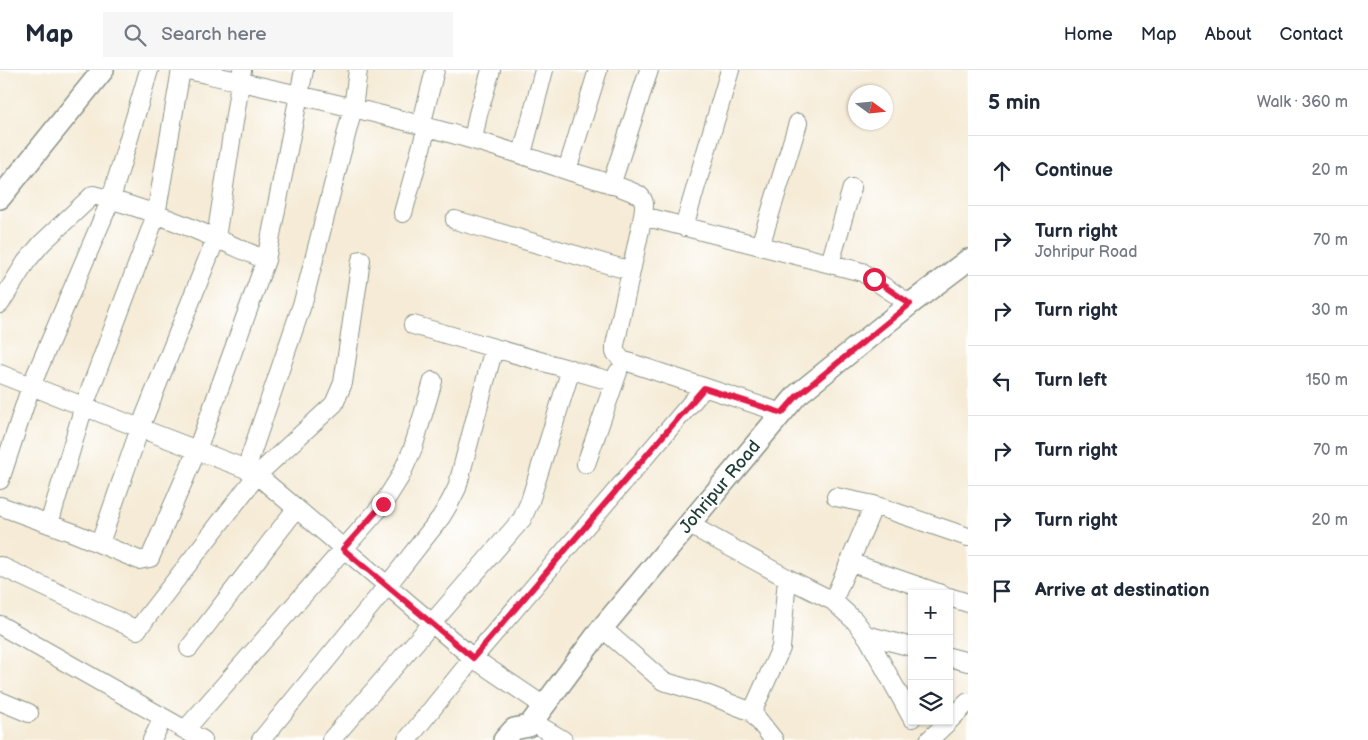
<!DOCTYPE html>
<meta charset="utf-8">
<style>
:root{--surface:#fff;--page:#f6f6f7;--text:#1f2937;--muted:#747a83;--line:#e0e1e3}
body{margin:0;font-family:"Balsamiq Sans",sans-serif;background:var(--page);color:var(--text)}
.controls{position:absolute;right:15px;bottom:15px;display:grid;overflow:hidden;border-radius:0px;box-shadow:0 1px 4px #0004}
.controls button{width:45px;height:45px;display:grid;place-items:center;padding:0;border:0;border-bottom:1px solid var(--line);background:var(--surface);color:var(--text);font:25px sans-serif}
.compass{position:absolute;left:848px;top:15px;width:45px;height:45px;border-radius:50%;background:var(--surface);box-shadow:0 1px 4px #0004;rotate:105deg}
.stop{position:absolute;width:15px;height:15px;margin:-11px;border:4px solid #e11d48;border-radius:50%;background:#fff}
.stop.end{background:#e11d48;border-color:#fff;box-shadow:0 1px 5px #0008}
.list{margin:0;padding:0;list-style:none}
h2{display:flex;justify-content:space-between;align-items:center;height:65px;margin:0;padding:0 20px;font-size:21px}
h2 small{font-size:16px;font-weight:400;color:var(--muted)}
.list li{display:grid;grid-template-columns:32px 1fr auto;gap:15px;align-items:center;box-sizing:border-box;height:70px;padding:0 20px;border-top:1px solid var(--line)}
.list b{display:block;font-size:19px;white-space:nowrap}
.list p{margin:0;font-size:16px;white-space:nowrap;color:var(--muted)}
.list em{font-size:16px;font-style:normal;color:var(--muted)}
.icon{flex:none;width:28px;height:28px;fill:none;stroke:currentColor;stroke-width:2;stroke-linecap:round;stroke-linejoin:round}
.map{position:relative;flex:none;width:968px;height:670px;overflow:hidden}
header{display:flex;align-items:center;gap:30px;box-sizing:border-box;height:70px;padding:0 25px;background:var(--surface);border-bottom:1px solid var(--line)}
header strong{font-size:24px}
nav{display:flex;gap:28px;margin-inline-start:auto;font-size:18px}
.search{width:350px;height:45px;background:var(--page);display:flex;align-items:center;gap:12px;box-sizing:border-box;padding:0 18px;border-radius:0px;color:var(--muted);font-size:19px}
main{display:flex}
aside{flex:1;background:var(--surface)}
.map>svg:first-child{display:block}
</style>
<header>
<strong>Map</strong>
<div class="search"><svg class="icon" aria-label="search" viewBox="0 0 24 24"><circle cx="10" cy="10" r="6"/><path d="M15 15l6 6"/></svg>Search here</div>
<nav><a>Home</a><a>Map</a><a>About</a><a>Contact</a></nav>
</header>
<main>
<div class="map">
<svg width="968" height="670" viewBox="0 0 968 670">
<rect width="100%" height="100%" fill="#fff"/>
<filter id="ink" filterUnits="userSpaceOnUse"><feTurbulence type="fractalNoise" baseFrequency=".02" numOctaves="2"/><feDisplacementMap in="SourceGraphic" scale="10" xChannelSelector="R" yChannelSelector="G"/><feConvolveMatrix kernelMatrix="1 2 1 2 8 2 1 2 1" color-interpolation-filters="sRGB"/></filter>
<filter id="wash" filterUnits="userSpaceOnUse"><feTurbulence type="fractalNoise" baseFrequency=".0096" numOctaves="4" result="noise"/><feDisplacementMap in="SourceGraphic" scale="20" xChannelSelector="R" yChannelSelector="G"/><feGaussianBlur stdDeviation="1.12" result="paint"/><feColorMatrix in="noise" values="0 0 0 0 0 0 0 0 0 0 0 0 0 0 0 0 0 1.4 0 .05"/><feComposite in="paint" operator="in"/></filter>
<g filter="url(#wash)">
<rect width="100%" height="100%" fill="#f5ebd6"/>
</g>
<g filter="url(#ink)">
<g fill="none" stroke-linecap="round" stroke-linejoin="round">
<g stroke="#8a9485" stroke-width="20">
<path id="minor" d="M188,0C313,28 439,55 560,98C585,107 615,113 639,125C646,131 644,137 643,146L615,275V282L622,290L782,343
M421,56L435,0
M473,70L478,44L491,0
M522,84L544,0
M567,100L598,0
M611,115L649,0
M403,143L427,57
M643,146L862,202L910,234
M455,150L631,201
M684,157L730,0
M760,176L798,53
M830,193L852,118
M0,234L26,192L42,173L93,125C153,139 210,166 266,190
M413,255L614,312
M0,304L246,399L257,405L473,588L544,636
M586,394L618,302
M246,399L303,232L353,38L358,0
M0,410L31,316L111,129L149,0
M836,427L874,435L968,467
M0,436L74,463L139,490L150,488L197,380L266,190L304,0
M49,454L84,336L156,145L181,0
M688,454L787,508L833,531L855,551L868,568L912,648
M100,473L140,358L216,168L242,0
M849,492L941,524
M0,496L137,560L257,405L334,334L343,313L361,190
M949,527L968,533
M833,531L874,435
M0,555L203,670
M602,558L663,611L709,625L752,642L774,670
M866,565L912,577
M189,578L296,439
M949,587L968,592
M0,631L29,643
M752,642L781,578L787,508
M949,651L968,632
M533,652L563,670
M185,660L383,434L400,407L413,378L433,311
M152,670L163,648
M261,670L387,516L441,447L450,432L457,418L463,395L494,278
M331,670L522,449L530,431L571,299
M407,670L473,588L704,318
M929,670L949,651"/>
</g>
<g stroke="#8a9485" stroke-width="24">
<path id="tertiary" d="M0,128L103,0
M504,670L514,659L529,656L602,558L797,325L910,234L968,190"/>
</g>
<use href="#minor" stroke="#fff" stroke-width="18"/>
<use href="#tertiary" stroke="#fff" stroke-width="21"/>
</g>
</g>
<g fill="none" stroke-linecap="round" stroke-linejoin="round" filter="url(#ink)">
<path stroke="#e11d48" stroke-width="6" d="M383,434L343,479L473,588L704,318L782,343L797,326L910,234L874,209"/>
</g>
<g text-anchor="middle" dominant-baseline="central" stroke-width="4.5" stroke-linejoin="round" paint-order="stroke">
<g font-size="18" fill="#1f3d34" stroke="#fff">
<text transform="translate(720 417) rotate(-50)">Johripur Road</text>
</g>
</g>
</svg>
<div class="controls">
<button>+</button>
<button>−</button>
<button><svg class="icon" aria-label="layers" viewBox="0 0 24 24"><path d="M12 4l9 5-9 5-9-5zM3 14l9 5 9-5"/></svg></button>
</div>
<svg class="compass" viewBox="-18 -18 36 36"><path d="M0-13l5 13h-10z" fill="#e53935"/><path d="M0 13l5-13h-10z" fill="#747a83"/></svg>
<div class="stop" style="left:874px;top:209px"></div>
<div class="stop end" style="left:383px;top:434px"></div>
</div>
<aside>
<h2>5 min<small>Walk · 360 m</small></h2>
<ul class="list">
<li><svg class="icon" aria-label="ahead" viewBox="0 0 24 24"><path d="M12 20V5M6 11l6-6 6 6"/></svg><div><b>Continue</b></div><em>20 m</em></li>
<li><svg class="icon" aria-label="right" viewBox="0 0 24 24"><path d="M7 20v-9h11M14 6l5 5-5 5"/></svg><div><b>Turn right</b><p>Johripur Road</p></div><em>70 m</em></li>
<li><svg class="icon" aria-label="right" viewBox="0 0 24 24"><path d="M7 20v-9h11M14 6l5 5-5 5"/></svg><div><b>Turn right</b></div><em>30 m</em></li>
<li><svg class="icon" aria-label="left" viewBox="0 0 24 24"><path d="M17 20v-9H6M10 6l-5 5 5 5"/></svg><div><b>Turn left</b></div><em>150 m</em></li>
<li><svg class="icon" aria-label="right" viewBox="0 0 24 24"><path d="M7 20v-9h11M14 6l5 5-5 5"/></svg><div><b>Turn right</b></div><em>70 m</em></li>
<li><svg class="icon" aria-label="right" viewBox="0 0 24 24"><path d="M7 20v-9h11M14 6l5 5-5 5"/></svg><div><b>Turn right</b></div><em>20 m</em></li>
<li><svg class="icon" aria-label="arrive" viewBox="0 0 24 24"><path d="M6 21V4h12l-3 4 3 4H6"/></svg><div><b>Arrive at destination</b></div></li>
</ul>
</aside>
</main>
